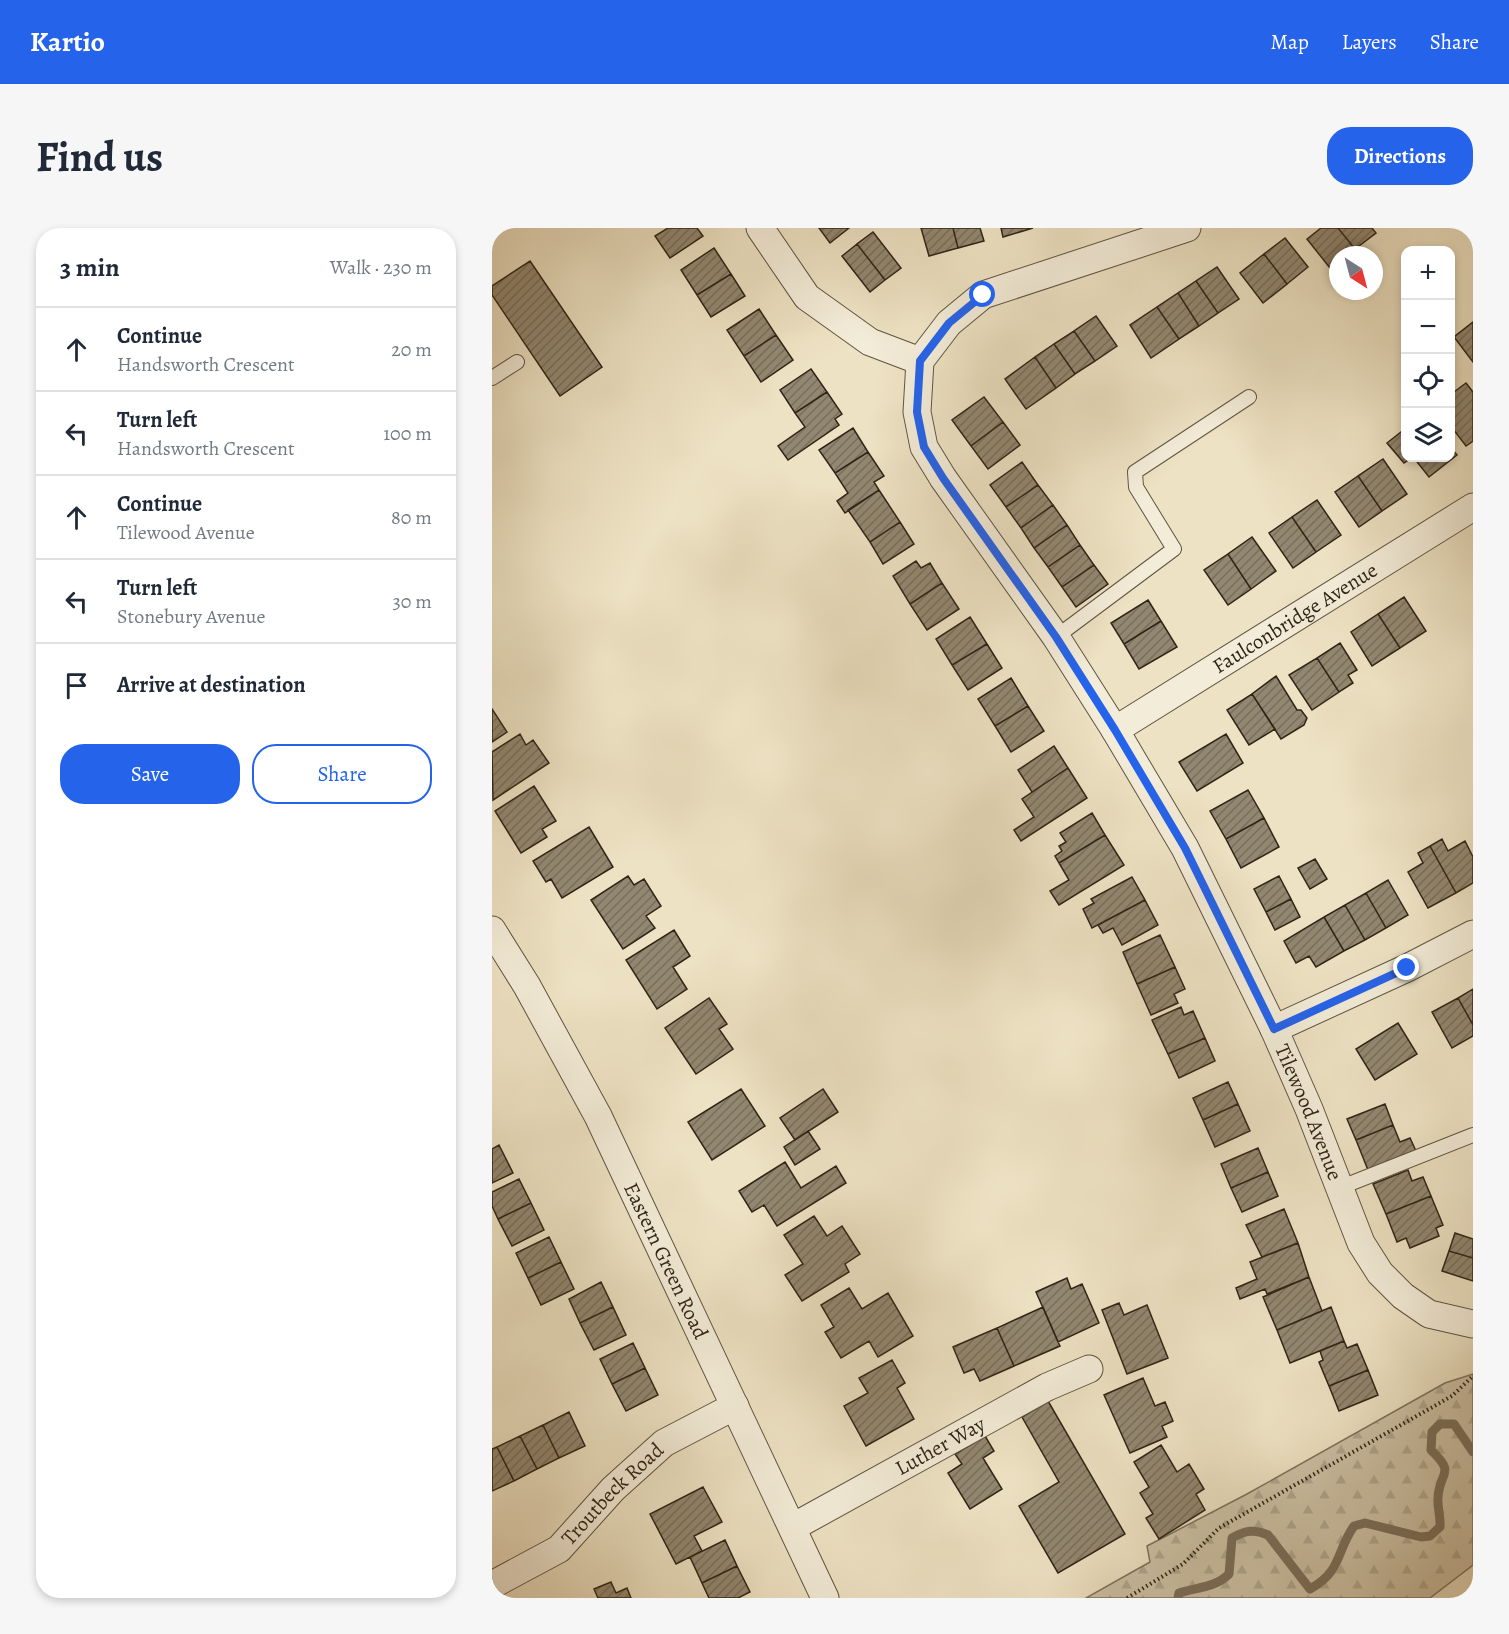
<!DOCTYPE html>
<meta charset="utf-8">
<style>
:root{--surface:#fff;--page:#f6f6f7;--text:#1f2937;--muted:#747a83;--line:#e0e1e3;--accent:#2563eb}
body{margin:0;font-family:Alegreya,serif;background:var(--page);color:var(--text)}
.controls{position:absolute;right:18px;top:18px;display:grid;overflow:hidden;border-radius:12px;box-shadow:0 3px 9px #0003}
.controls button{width:54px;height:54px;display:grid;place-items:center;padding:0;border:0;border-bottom:2px solid var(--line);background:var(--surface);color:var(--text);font:30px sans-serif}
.compass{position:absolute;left:837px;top:18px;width:54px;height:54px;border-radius:50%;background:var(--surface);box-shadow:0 3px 9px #0003;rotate:144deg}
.stop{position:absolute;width:18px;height:18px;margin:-14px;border:4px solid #2563eb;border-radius:50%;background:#fff}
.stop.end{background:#2563eb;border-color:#fff;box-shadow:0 2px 6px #0008}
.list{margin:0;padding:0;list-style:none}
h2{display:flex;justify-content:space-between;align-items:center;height:78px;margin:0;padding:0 24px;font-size:26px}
h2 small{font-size:20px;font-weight:400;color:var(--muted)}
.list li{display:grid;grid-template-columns:39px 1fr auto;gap:18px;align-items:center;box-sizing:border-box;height:84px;padding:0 24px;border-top:2px solid var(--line)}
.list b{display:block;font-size:22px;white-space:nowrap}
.list p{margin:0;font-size:20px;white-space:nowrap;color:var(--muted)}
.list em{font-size:20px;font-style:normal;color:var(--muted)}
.actions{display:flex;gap:12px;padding:18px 24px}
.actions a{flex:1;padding:14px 0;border:2px solid var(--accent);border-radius:24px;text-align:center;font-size:21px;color:var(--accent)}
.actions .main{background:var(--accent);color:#fff}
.icon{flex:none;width:33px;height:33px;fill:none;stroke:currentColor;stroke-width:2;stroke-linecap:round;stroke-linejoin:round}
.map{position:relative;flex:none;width:981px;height:1370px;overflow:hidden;border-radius:24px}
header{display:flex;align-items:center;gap:36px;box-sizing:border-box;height:84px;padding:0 30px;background:var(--accent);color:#fff}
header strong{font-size:28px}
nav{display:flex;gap:33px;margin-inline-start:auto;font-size:21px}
.intro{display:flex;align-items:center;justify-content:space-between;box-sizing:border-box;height:144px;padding:0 36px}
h1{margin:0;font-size:42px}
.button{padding:15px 27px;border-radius:24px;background:var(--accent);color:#fff;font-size:21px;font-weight:700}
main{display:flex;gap:36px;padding:0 36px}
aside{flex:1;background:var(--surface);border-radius:24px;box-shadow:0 3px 9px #0003}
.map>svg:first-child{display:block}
</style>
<header>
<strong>Kartio</strong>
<nav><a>Map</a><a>Layers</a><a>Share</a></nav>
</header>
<div class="intro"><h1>Find us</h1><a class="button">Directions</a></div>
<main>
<aside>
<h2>3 min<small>Walk · 230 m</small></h2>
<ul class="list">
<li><svg class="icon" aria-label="ahead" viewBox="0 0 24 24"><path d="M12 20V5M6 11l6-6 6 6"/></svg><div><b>Continue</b><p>Handsworth Crescent</p></div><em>20 m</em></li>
<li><svg class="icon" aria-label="left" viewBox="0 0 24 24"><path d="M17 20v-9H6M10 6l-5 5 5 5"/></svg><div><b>Turn left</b><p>Handsworth Crescent</p></div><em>100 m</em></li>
<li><svg class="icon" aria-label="ahead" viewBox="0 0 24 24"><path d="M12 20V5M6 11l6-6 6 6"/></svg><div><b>Continue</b><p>Tilewood Avenue</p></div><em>80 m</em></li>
<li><svg class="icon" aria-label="left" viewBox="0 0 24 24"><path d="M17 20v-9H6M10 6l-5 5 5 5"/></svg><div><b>Turn left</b><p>Stonebury Avenue</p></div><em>30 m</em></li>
<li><svg class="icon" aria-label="arrive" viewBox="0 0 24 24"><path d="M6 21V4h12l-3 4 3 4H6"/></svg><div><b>Arrive at destination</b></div></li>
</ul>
<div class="actions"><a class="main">Save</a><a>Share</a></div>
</aside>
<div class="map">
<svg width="981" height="1370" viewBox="0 0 981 1370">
<defs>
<pattern id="forest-firs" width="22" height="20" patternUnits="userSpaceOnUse" patternTransform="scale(1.5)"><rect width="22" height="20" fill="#cdc2a6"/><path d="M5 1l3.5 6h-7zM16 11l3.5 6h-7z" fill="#b0a78e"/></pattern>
<pattern id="building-hatch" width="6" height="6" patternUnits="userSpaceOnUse" patternTransform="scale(1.5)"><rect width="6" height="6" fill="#928770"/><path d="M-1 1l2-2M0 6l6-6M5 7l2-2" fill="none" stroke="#786e5b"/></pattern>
</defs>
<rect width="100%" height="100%" fill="#ede2c3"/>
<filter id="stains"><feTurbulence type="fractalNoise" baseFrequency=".00333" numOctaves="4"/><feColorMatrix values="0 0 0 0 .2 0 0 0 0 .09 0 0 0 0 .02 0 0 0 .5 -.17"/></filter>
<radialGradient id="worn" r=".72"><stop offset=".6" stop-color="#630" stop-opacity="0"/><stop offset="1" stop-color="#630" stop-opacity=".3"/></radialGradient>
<path fill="url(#forest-firs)" stroke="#7e735e" stroke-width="1.5" d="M981,1146V1337L938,1370H594L658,1334L655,1318L755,1266L953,1155Z"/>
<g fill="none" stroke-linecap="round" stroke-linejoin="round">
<path stroke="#7b6f5b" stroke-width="9" d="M686,1370L687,1365C705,1359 723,1360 737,1346L740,1310C754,1302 762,1301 776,1307L818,1361C850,1344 844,1323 862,1298L873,1295L929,1309L938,1308L948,1299C949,1289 945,1279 946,1270C947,1243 965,1247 939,1222L940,1204L948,1196H962L981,1224"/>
</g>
<path fill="url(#building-hatch)" stroke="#302417" stroke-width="1.5" d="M176,0H205L211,8L178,30L163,8Z
M327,0H357L338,15Z
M429,0H461L466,20L437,28Z
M461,0H488L492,13L466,20Z
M509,0H541L511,9Z
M829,0H846L863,21L855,27H846V34L838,40L815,11Z
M846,0H880L884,5L863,21Z
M381,4L409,40L393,52L365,16Z
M793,10L816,39L795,56L772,26Z
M365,16L393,52L378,64L350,28Z
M222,20L239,46L205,67L189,42Z
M772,26L795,56L771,75L748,45Z
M38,33L110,139L68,168L0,67V58Z
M725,39L747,71L726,85L704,53Z
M239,46L253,68L219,89L205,67Z
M704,53L726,85L707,98L686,65Z
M686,65L707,98L687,111L665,79Z
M665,79L687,111L659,130L638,97Z
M267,81L284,107L252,128L235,102Z
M604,88L625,118L603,133L582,103Z
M981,94V134L962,109Z
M582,103L603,133L583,146L562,116Z
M284,107L301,132L269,154L252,128Z
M562,116L583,146L564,160L543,129Z
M543,129L564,160L534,181L513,151Z
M319,141L335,164L303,185L288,162Z
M974,155L981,164V213L974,218L958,197V167Z
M335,164L350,186L343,191L347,197L296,232L286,218L313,199L303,185Z
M492,169L511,194L479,218L460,192Z
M511,194L528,217L496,241L479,218Z
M361,200L376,224L343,245L327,222Z
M914,200V230H919L912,235L895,215Z
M958,219L965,227L937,249L922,230H958Z
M376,224L392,248L382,254L387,262L353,285L345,273L356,265L343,245Z
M891,231L915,266L890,283L866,248Z
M530,234L546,257L514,279L498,257Z
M866,248L890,283L867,299L843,264Z
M546,257L561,277L529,300L514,279Z
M387,262L408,294L378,314L356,282Z
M825,272L849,307L824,324L800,289Z
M561,277L575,297L542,320L529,300Z
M800,289L824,324L801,340L777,305Z
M408,294L422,316L391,336L378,314Z
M575,297L588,317L556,339L542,320Z
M760,309L784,343L759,361L736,326Z
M588,317L602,337L570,359L556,339Z
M736,326L759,361L736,377L712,342Z
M424,333L429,340L438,335L450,355L418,376L401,348Z
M602,337L616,356L584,379L570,359Z
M450,355L467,381L435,402L418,376Z
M912,369L934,403L908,420L886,386Z
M656,372L669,393L632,416L619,395Z
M886,386L908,420L880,438L859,404Z
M478,389L495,416L460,437L444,411Z
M669,393L685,419L647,441L632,416Z
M848,415L865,442L856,447L861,455L847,464L825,430Z
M495,416L510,440L476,462L460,437Z
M825,430L847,464L820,482L797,447Z
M784,448L805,482H809L815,490L812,497L789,511L760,466Z
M519,450L536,478L503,498L486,471Z
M760,466L783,501L757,517L735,482Z
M536,478L552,503L519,524L503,498Z
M0,481L15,504L0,514Z
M28,506L34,517L41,512L57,535L1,572L0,524Z
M734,506L751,535L705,563L687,534Z
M562,518L576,540L540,564L526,542Z
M576,540L595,570L529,613L522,602L542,589L530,571Z
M42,558L64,593L50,601L55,609L29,625L3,583Z
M756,562L772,590L734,611L718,583Z
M600,585L613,607L567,635L563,628L570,623L567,618L574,614L568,605Z
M772,590L787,619L749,640L734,611Z
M97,599L121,639L70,670L59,651L54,654L41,633Z
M613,607L632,637L567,677L558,663L577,652L567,635Z
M950,611L956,623L973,613L981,629V655L964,665L938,618Z
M938,618L964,665L936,680L916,644L931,635L926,625Z
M823,631L835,651L818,661L806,640Z
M136,648L142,657L152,651L169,678L154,688L163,700L131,721L99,672Z
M787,648L799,671L774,684L762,661Z
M640,649L653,672L600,700L591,681L602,675L599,671Z
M896,652L916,687L894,700L874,665Z
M874,665L894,700L873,712L853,677Z
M799,671L808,689L783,702L774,684Z
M653,672L666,697L630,717L621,700L611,705L606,697Z
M853,677L873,712L852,723L832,689Z
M832,689L852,723L824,739L817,728L804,735L792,713Z
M182,702L198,728L181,739L195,761L165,781L134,732Z
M668,707L683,739L645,756L631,724Z
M683,739L693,761L682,766L686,775L659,787L645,756Z
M981,761V797L966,770Z
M217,770L235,796L227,801L241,821L204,846L173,800Z
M966,770L981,797V808L960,820L940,784Z
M689,779L692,787L701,783L713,810L676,826L660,792Z
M906,795L925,826L883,852L864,821Z
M713,810L723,833L687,850L676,826Z
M736,854L746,876L711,892L701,870Z
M249,861L273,898L220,932L196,894Z
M331,861L346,884L303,912L288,890Z
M746,876L758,903L723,919L711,892Z
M893,876L901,897L864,912L855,891Z
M901,897L908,914L918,910L924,923L876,942L864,912Z
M316,903L328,921L303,937L292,919Z
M7,917L21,945L0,955V921Z
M766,920L776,944L739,960L729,936Z
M293,934L309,960L344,938L354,955L285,998L272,977L260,984L247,963Z
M916,942L920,953L931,949L939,968L894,986L881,956Z
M776,944L786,968L750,984L739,960Z
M27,951L39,975L6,991L0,978V964Z
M939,968L951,997L944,1000L947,1008L918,1020L914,1010L905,1014L894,986Z
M39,975L52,1002L20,1018L6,991Z
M792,981L806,1015L770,1029L754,997Z
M322,988L335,1008L350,998L368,1026L353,1036L357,1044L310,1073L293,1047L311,1036L292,1007Z
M963,1005L981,1011V1030L957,1023Z
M57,1009L69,1034L36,1050L24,1025Z
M806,1015L817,1049L775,1066L773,1061L748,1071L744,1060L765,1051L758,1034Z
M957,1023L981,1030V1053L950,1043Z
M69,1034L82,1061L49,1077L36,1050Z
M817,1049L830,1083L785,1102L771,1069Z
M575,1050L579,1061L590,1056L607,1095L566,1114L544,1064Z
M109,1054L121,1079L88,1095L77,1071Z
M357,1060L370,1081L396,1065L421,1108L386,1129L377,1113L349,1130L333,1104L342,1099L329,1077Z
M627,1075L632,1087L655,1077L676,1130L635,1146L610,1082Z
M121,1079L134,1107L102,1122L88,1095Z
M551,1079L568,1118L522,1138L505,1100Z
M839,1079L852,1113L798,1135L785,1102Z
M505,1100L522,1138L488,1153L482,1141L472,1145L461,1119Z
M852,1113L855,1120L865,1116L876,1142L837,1158L827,1134L831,1132L828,1123Z
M141,1115L153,1140L120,1156L108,1131Z
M400,1132L413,1155L405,1160L422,1191L374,1218L352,1178L376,1165L367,1150Z
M153,1140L166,1167L134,1183L120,1156Z
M876,1142L886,1167L847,1183L837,1158Z
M651,1150L663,1178L673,1174L681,1193L670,1198L675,1209L638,1225L612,1167Z
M556,1173L633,1306L566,1345L527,1278L567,1254L530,1189Z
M77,1184L93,1218L67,1230L51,1197Z
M51,1197L67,1230L45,1241L28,1208Z
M28,1208L45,1241L22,1253L5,1219Z
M493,1208L502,1223L491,1230L510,1261L478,1281L456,1245L470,1236L463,1226Z
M669,1217L685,1244L697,1236L712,1261L704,1266L713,1282L667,1311L654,1290L661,1286L648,1265L657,1259L642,1234Z
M5,1219L22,1253L0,1263V1221Z
M211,1259L230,1294L202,1308L210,1323L184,1336L158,1286Z
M233,1312L245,1338L210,1355L198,1329Z
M245,1338L258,1364L246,1370H217L210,1355Z
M119,1354L124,1365L135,1360L139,1370H106L102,1361Z"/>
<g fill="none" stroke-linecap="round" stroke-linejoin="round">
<g stroke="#5f5442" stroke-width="16">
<path id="service" d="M0,150L25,134
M564,409L682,321L644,259L643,244L757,169
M847,960L981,907"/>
</g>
<g stroke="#5f5442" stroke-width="29">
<g id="minor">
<path d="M268,0L315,69L378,114L428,133"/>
<path id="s1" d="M695,0L491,67L457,95L428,133L425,184L432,219L451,250L564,409L623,502L693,620L782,801L817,881L869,1015L888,1045L911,1068L937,1086L981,1096"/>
<path id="s2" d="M623,502L981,279"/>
<path id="s3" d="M0,702L35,758L106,888L333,1370"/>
<path d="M782,801L915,740L981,706"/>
<path id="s4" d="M301,1299L555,1159L597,1141"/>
<path id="s5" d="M0,1357L67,1321L121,1261L172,1215L243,1178"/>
</g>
</g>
<path stroke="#302417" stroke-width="4" stroke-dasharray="1.5 3" stroke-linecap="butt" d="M635,1370L691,1336L727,1300L960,1168L981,1148"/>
<use href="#service" stroke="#f3ecd8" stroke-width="14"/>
<use href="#minor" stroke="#f3ecd8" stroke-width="27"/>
</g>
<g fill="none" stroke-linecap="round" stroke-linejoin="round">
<path stroke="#2563eb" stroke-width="8" d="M491,67L457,95L428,133L425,184L432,219L451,250L564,409L623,502L693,620L782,801L915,740"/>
</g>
<g text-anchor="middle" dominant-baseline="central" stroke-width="4.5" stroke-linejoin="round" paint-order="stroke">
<g font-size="21" fill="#302417" stroke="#f3ecd8">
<text stroke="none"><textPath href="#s2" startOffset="212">Faulconbridge Avenue</textPath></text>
<text stroke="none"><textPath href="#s1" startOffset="1164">Tilewood Avenue</textPath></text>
<text stroke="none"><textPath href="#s3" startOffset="374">Eastern Green Road</textPath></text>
<text stroke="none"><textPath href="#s4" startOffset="168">Luther Way</textPath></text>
<text stroke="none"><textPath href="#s5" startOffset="153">Troutbeck Road</textPath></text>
</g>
</g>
<rect width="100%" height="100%" filter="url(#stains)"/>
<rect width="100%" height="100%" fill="url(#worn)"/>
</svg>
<div class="controls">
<button>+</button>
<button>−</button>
<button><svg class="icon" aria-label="locate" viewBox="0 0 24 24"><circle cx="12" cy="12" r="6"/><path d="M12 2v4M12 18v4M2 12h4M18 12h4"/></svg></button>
<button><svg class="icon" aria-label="layers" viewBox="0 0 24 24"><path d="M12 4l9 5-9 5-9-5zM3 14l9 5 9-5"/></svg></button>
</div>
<svg class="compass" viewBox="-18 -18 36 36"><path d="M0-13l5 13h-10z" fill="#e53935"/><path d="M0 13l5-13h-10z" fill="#747a83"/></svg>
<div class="stop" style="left:491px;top:67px"></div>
<div class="stop end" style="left:915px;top:740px"></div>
</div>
</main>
